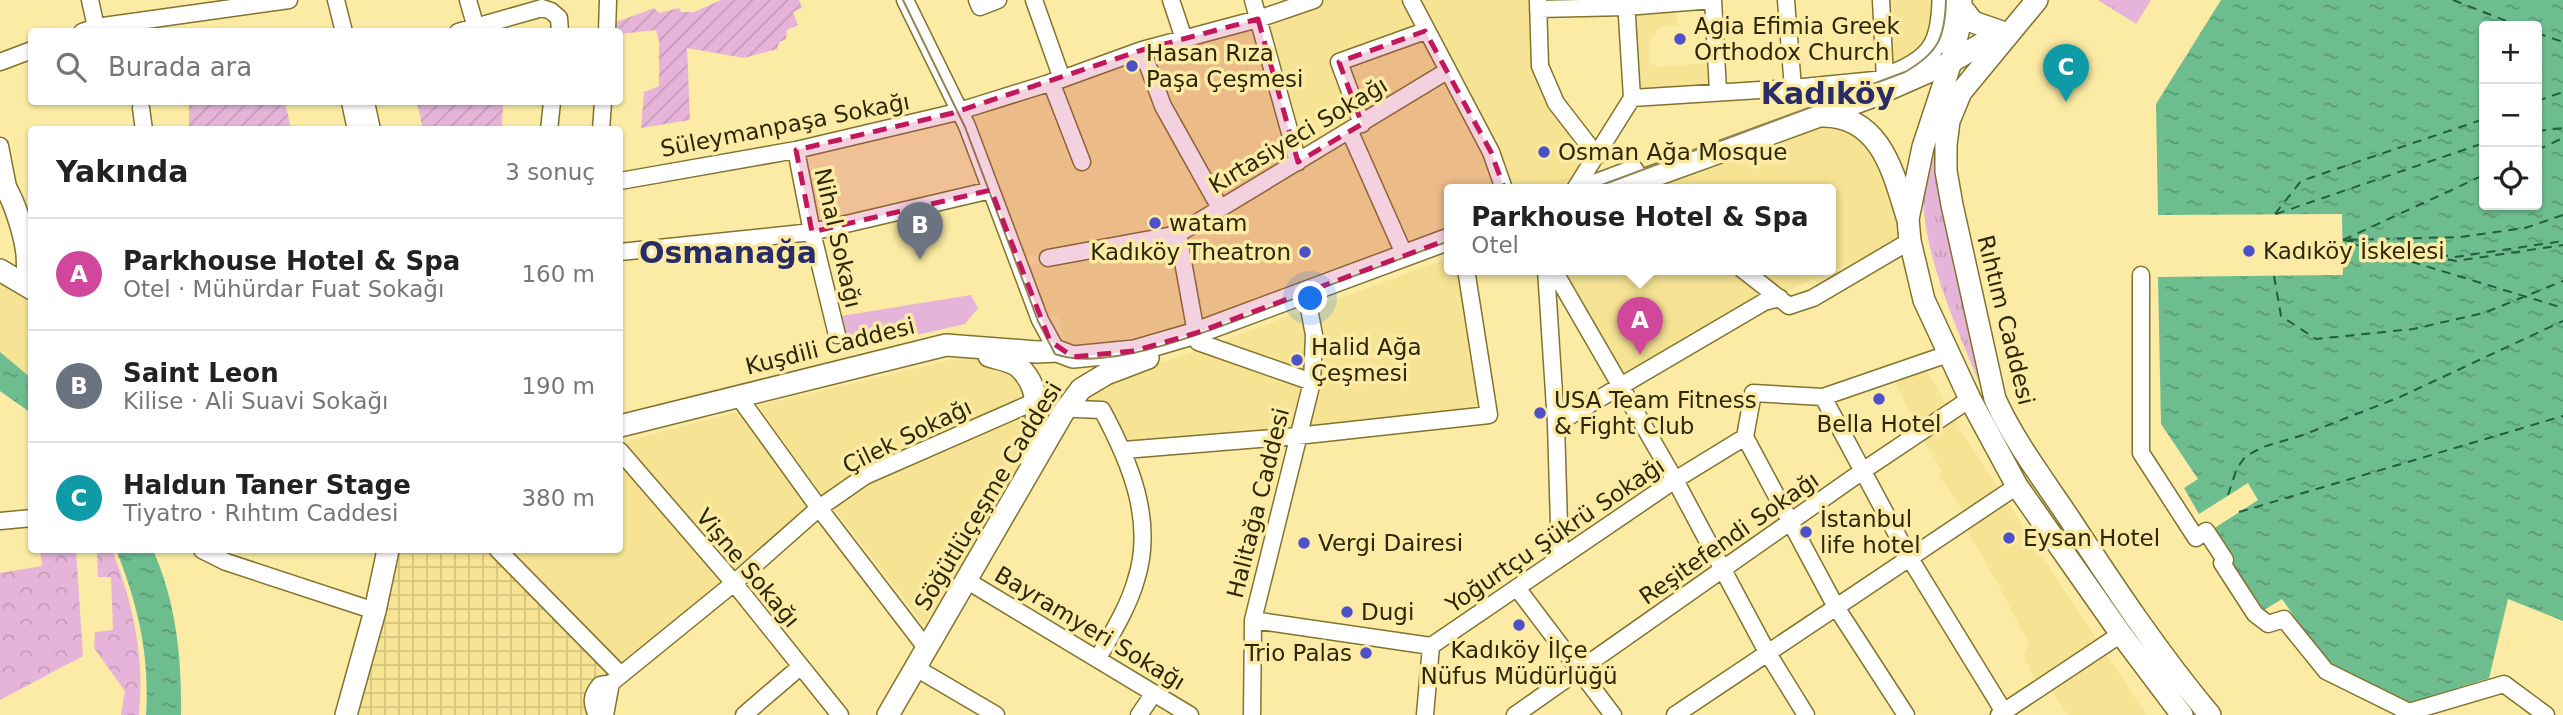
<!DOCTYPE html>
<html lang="tr">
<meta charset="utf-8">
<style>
:root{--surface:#fff;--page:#f2f2f2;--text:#222;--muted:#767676;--line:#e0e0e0;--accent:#ea580c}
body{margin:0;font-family:"DejaVu Sans",sans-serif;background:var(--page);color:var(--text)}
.controls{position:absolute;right:21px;top:21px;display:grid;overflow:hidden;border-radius:7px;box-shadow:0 2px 5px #0004}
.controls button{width:63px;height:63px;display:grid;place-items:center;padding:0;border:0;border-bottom:2px solid var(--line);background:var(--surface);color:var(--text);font:35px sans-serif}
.you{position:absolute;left:1311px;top:299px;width:24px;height:24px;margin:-18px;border:5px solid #fff;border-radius:50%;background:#1a73e8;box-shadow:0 0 0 10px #1a73e833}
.badge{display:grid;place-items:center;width:46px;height:46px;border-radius:50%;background:var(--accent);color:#fff;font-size:23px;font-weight:700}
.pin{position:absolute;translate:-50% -58px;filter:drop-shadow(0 2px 4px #0008)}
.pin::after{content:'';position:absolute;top:37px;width:24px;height:21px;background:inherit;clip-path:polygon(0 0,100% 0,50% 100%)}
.popup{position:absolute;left:1444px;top:184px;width:392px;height:91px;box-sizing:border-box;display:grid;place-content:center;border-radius:7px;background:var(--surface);filter:drop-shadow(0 2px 5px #0005);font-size:23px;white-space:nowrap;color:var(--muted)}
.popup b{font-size:26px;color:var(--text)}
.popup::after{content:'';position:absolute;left:50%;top:100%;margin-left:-14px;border:14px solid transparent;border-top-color:var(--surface)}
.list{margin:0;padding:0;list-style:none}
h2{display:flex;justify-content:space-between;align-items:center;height:91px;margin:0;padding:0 28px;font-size:30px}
h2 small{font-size:23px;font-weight:400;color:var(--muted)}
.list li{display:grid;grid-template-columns:46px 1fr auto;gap:21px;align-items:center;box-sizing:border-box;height:112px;padding:0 28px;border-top:2px solid var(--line)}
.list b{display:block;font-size:26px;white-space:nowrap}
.list p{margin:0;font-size:23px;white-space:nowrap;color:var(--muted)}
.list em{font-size:23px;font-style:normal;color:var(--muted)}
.icon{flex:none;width:38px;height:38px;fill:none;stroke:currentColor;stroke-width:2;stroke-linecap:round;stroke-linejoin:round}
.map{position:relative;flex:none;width:2563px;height:715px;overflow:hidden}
.search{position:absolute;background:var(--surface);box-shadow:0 2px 5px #0004;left:28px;top:28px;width:595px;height:77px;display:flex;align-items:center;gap:18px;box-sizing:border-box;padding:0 24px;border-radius:7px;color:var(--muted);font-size:26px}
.panel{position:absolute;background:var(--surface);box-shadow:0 2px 5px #0004;left:28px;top:126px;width:595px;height:427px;border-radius:7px}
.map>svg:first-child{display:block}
</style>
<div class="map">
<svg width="2563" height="715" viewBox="0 0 2563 715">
<defs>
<pattern id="industrial-grid" width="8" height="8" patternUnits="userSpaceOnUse" patternTransform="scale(1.75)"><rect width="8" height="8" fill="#f6e494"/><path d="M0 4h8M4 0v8" fill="none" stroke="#d3c47e"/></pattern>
<pattern id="grass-tufts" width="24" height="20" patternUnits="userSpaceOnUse" patternTransform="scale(1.75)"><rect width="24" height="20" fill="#e6b4d8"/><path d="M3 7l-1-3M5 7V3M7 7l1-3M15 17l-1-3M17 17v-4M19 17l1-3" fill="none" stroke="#c69bb8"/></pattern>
<pattern id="forest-crowns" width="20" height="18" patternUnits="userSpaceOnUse" patternTransform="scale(1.75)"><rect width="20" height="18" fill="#e6b4d8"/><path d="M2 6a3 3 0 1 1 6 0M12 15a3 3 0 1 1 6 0" fill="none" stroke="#c69bb8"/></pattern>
<pattern id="garden-furrows" width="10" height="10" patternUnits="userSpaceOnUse" patternTransform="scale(1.75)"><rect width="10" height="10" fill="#e6b4d8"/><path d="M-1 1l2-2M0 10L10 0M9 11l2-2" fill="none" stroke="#c69bb8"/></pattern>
<pattern id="water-ripples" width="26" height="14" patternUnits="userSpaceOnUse" patternTransform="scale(1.75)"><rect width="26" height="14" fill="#6ebd8f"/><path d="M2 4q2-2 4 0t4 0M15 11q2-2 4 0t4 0" fill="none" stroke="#5b9a73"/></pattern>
</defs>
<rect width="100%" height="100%" fill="#fbeba4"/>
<path fill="#f6e494" d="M1325,0H1406L1419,29L1337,59L1357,122L1300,156L1262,21Z
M1415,0H1534L1536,67L1593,156L1567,189H1508Z
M1885,0H1937L1930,43L1888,71Z
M1630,10H1675L1678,25L1659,27L1649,43L1650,63L1657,67L1709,63L1708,24L1698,16L1702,12L1710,21L1714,88L1635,94Z
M1255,23L1294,160L1222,203L1166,103L1147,52Z
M1423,35L1443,69L1364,119L1343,64Z
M1139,55L1216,207L1177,231L1022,257L970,112Z
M1446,76L1487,154L1500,189H1449V233L1406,250L1355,133Z
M1827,120L1875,144L1903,240L1780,294L1748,269H1831V189H1638Z
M1348,137L1399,252L1199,327L1182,236Z
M1175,239L1191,327L1112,341L1066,345L1058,316L1046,318L1027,266Z
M1449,258V269H1462L1485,411L1302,431L1313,308Z
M1557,269H1736L1771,296L1623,381Z
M0,277L31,296V378L0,352Z
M1306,309L1308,377L1213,345Z
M1202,349L1307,384L1294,432L1121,446L1089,398L1111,379Z
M983,356L1012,365L1031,399L823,496L757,406L959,358Z
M1918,356L1968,442L2146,715H2068L2051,688L2039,692L2024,654L2029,644L1997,582L1963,523L1968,520L1939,475L1943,472L1916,428L1889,367Z
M1033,406L1026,463L925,626L831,505L868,479Z
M744,410L814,507L735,578L620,448V443Z
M620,459L728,583L621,673L504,550H620Z"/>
<path fill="url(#industrial-grid)" d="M395,550H493L614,674L601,715H352Z"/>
<path fill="url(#grass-tufts)" d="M2098,0H2151L2136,24Z
M1941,106L1982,378L1978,380C1954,321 1921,250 1923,185C1924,161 1936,130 1941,106Z"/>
<path fill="url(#forest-crowns)" d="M40,550H76L83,656L0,700V573L42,566Z
M97,550H112C133,603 145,657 139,715H121L125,691L94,648L95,632L113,630L111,577H98Z"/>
<path fill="#e6b4d8" d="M971,295L978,308L965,324L847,351L841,316Z"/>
<path fill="url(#garden-furrows)" d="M721,0H799L802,8L793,12L798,25L787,30L786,39L779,42L777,49L744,58L687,48L690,120L641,128L644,92L659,86V41L656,30L620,34V32H607L614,23L654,8L659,13L679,8L681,12H694Z
M189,102H285L291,129H189Z
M417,102H503L502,129H423Z"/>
<path fill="url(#water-ripples)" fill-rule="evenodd" d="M2221,0H2563V621L2508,599L2489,678L2408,704L2328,664L2282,599L2264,610L2210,531L2258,500L2248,483L2199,514L2184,488L2198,479L2161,424L2158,277L2343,275L2342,214L2158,215L2156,104ZM2484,26H2537V205H2484Z
M0,352L31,378V413L0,391Z
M116,550H153C176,602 182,658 181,715H146C150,656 138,604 116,550Z"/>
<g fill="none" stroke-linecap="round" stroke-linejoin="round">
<path stroke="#235d3e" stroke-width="2" stroke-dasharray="9 7" stroke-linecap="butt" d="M2453,0L2519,26
M2537,33L2563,42
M2537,101L2563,92
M2537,131L2563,128
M2537,150L2563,138
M2275,214L2301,181L2484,119
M2276,214L2484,143
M2563,215L2525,228L2460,237L2343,240L2455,257L2563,241
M2343,240L2484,175
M2350,243L2563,308
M2385,248L2456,261L2563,245
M2274,276L2281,316L2316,339L2413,329L2484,313L2563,281
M2228,495L2237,468L2246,456L2263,447L2303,435L2400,397L2563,321
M2239,512L2563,416"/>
<g stroke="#82732d" stroke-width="19">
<path id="minor" d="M90,0L96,27
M336,0L344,32
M468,0L476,28
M905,0L967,126L1040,320L1057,351
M977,0L980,7L998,0
M1034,0L1062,79
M1171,0L1184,39
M1253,0L1298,162
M1411,0L1491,152L1504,189
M1626,0L1632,98
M1713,0L1718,91
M1786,0L1793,88
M1538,1L1540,66L1556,103L1597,156
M1538,9L1626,7L1713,0
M82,32L96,27L289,0
M458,32L542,8L551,11L559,18L560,32
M607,32L608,0
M1142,50L1163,106L1220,208
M0,62L32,50
M1051,82L1082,162
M1632,98L1793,88L1885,79L1881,0
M350,102L356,130
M366,102L372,130
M141,108L144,130
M1362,124L1339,62L1425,31
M549,130L552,102
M601,130L603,102
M1350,132L1405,256
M0,146L9,192
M796,150L812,232L837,335
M620,181L796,150L953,113L1062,79L1142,50L1258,19L1314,0
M1575,189L1632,98
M1178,234L1196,333
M620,252L812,232L991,190
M1048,258L1178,234L1447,71
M1546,269L1556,424L1560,558
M1553,269L1675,480L1767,652L1806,715
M1742,269L1789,306L1813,298L1910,241
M2141,275V453L2196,538L2206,531L2225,560L2222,563L2255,614L2268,624L2284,619L2326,671L2409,712L2504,684L2546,715
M1198,342L1312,382
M738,396L819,508L927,649
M1823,397L1909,557L2004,712
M1075,409L1102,410C1130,462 1155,521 1136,580C1128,608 1112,633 1098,658
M1556,424L1764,302L1780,298
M1745,437L1836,607L1906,715
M1124,450L1297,436L1489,415L1466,269
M620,451L734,583L840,715
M0,521L32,518
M202,550L226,562L375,611
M498,550L620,674
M966,580L1190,715
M1517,588L1613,715
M1253,620L1431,646
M1431,646L1675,480L1745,437L1753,393L1823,397L1948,354
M916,668L996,715
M611,683L734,583L819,508L865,476L1036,401
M597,715C591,703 591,696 600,685L611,683
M605,715L611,683
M744,715L800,667
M1139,715L1154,693
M1252,715L1253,620L1312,382L1314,335L1308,303
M1425,715L1431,646
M1515,715L1864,470L1970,399
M1675,715L2017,486
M1999,715L2121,634"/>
</g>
<g stroke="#82732d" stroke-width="24">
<path id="major" d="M1961,0L1959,28L1951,62L1923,147L1908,219L1910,241L1924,300L1970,399L2017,486L2121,634L2182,715
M2037,0L1961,92L1949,121L1946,145V171L1952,205L1995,399C2014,441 2043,479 2069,518C2113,585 2158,653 2210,715
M1962,8L1973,22L2002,32
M1896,74C1935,58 1942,40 1943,0
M1820,116C1880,114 1893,171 1907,217
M0,181C13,193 25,236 27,254C28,265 26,272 32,281
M1585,189L1633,171
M1618,189L1869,98L1951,62L2000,33
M0,270L32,289
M989,356C999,359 1013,361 1020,368C1045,392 1036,429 1030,458
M620,426L946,345L1037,352L1057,351L1073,357L1134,351L1196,333L1449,239
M346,715L375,611L388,550
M888,715L1063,413L1081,389L1106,374L1148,358"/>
</g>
<use href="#minor" stroke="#fff" stroke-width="16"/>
<use href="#major" stroke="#fff" stroke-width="21"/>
<path stroke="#918654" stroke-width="2" d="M903,0L965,127L1038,321L1055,354C1113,375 1235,320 1293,299C1345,279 1397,260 1449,241
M1591,189L1905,72C1938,53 1945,38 1946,0"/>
</g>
<path fill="#c2185b" fill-opacity="0.2" stroke="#c2185b" stroke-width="5" stroke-dasharray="14 9" stroke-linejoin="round" d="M1258,19L1298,162L1362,124L1339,62L1425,31L1491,152L1514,215L1196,333L1134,351L1073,357L1050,341L991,190L812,232L796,150L953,113L1142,50Z"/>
<g fill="#4e50c7" stroke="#fbeba4" stroke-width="2.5">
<circle cx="1680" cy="39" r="7"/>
<circle cx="1132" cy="66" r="7"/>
<circle cx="1544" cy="152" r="7"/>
<circle cx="1155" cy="223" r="7"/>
<circle cx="2249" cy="251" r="7"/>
<circle cx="1305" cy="252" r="7"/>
<circle cx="1297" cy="360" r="7"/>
<circle cx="1879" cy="399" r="7"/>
<circle cx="1540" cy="413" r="7"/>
<circle cx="1806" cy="532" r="7"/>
<circle cx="2009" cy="538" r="7"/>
<circle cx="1304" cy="543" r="7"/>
<circle cx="1347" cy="612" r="7"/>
<circle cx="1519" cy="625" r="7"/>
<circle cx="1366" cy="653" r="7"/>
</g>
<g text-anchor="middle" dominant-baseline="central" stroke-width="7" stroke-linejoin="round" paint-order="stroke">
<g font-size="23" fill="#2e280a" stroke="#fbeba4" text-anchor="start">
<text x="1694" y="26">Agia Efimia Greek<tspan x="1694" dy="26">Orthodox Church</tspan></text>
<text x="1146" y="53">Hasan Rıza<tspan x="1146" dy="26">Paşa Çeşmesi</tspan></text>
<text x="1558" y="152">Osman Ağa Mosque</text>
<text x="1169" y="223">watam</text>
<text x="2263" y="251">Kadıköy İskelesi</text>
<text x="1291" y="252" text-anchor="end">Kadıköy Theatron</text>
<text x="1311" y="347">Halid Ağa<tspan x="1311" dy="26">Çeşmesi</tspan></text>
<text x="1554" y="400">USA Team Fitness<tspan x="1554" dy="26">&amp; Fight Club</tspan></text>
<text x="1879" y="424" text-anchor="middle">Bella Hotel</text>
<text x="1820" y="519">İstanbul<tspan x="1820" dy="26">life hotel</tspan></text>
<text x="2023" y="538">Eysan Hotel</text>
<text x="1318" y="543">Vergi Dairesi</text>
<text x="1361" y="612">Dugi</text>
<text x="1519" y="650" text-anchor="middle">Kadıköy İlçe<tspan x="1519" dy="26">Nüfus Müdürlüğü</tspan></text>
<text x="1352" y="653" text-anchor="end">Trio Palas</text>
</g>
<g font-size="23" fill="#2e280a" stroke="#fbeba4">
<text transform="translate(785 125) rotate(-11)">Süleymanpaşa Sokağı</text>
<text transform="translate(1298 135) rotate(-31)">Kırtasiyeci Sokağı</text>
<text transform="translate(838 238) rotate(77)">Nihal Sokağı</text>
<text transform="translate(2006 320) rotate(76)">Rıhtım Caddesi</text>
<text transform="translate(830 346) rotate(-14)">Kuşdili Caddesi</text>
<text transform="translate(907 436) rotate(-26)">Çilek Sokağı</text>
<text transform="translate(988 496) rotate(-59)">Söğütlüçeşme Caddesi</text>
<text transform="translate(1258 503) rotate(-76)">Halitağa Caddesi</text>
<text transform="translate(1555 535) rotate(-34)">Yoğurtçu Şükrü Sokağı</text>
<text transform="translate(1729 538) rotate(-35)">Reşitefendi Sokağı</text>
<text transform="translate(748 568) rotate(50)">Vişne Sokağı</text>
<text transform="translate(1090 628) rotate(31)">Bayramyeri Sokağı</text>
</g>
<g font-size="30" font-weight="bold" fill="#292c66" stroke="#fbeba4">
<text x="1828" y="93">Kadıköy</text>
<text x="728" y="252">Osmanağa</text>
</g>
</g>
</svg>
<div class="controls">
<button>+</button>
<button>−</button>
<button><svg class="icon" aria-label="locate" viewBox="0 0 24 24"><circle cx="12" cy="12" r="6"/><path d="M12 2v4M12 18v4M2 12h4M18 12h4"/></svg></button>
</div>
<div class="you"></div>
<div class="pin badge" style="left:1640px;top:355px;background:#d1479c">A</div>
<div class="popup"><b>Parkhouse Hotel &amp; Spa</b>Otel</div>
<div class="pin badge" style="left:920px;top:260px;background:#6b7280">B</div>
<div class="pin badge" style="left:2066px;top:102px;background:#0f9aa8">C</div>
<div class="search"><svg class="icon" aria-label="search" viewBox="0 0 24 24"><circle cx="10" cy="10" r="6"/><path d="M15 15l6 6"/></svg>Burada ara</div>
<section class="panel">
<h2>Yakında<small>3 sonuç</small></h2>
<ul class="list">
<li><span class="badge" style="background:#d1479c">A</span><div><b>Parkhouse Hotel &amp; Spa</b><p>Otel · Mühürdar Fuat Sokağı</p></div><em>160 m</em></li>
<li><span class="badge" style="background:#6b7280">B</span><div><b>Saint Leon</b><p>Kilise · Ali Suavi Sokağı</p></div><em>190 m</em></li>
<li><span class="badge" style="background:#0f9aa8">C</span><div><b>Haldun Taner Stage</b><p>Tiyatro · Rıhtım Caddesi</p></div><em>380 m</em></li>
</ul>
</section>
</div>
